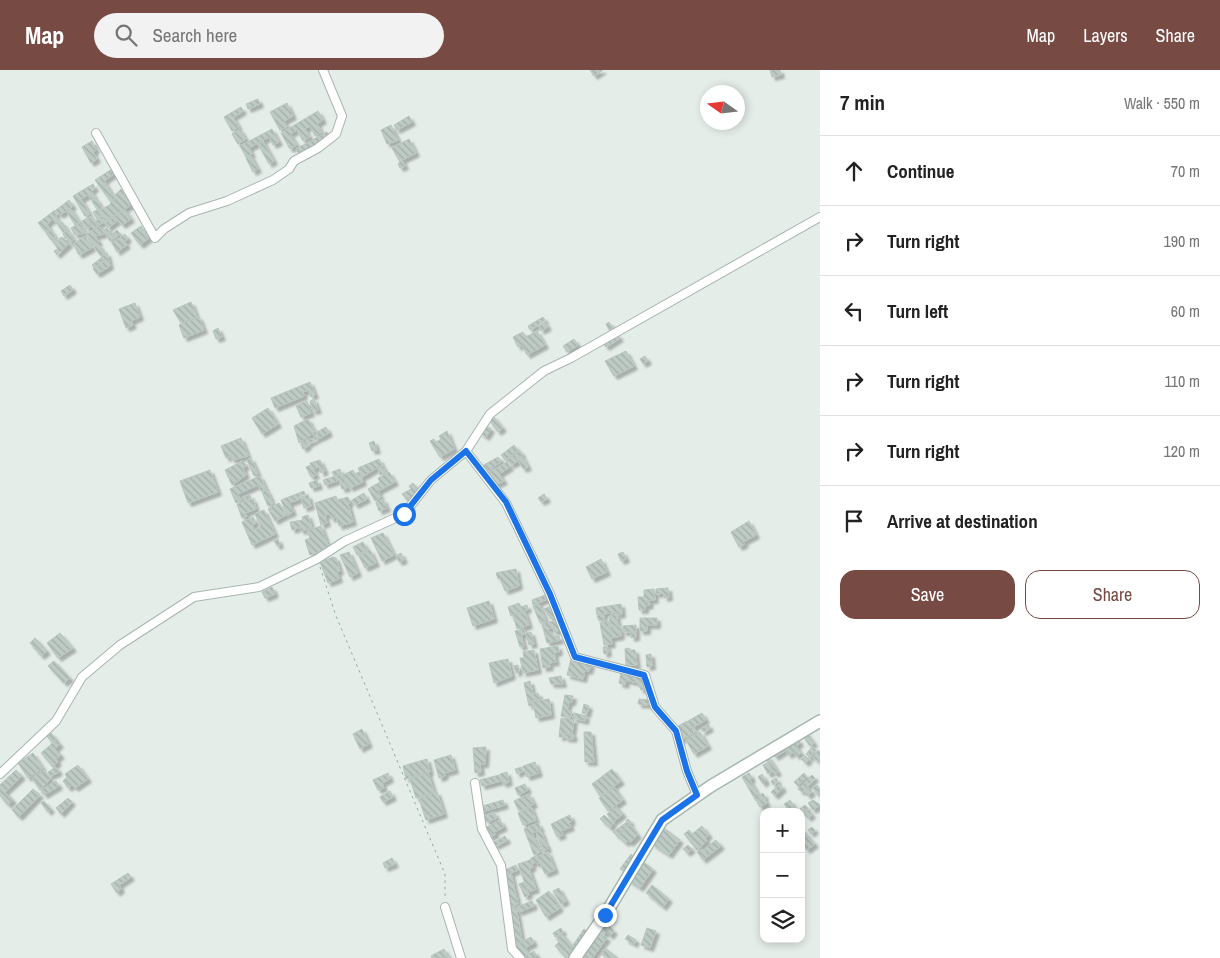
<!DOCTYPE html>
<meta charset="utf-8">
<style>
:root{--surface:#fff;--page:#f2f2f2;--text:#222;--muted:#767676;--line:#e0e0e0;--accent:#784a44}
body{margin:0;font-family:"Archivo Narrow",sans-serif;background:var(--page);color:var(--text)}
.controls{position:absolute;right:15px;bottom:15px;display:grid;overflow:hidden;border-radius:10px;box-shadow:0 2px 8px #0003}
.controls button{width:45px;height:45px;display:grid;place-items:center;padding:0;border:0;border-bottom:1px solid var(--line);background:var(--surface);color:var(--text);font:25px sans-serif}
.compass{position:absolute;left:700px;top:15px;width:45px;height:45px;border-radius:50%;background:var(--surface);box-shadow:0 2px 8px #0003;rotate:284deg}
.stop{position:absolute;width:15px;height:15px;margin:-11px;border:4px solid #1a73e8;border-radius:50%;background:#fff}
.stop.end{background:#1a73e8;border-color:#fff;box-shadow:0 1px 5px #0008}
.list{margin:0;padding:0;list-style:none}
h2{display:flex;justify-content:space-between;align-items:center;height:65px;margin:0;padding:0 20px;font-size:21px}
h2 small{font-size:16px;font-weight:400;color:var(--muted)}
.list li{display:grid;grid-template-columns:32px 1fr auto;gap:15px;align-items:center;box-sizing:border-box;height:70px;padding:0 20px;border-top:1px solid var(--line)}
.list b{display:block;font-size:19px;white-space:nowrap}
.list em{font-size:16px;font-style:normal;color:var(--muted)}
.actions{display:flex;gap:10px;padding:15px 20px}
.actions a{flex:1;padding:11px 0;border:1px solid var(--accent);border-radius:15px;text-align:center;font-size:18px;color:var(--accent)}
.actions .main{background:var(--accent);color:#fff}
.icon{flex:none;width:28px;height:28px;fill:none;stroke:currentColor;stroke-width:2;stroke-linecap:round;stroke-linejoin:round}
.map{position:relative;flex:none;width:820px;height:888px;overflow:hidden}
header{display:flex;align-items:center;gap:30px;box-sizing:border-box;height:70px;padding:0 25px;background:var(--accent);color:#fff}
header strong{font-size:24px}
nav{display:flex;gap:28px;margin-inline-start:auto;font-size:18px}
.search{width:350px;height:45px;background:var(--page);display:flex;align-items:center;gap:12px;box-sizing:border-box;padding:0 18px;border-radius:28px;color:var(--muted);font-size:19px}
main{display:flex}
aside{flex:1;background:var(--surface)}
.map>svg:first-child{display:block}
</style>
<header>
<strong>Map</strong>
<div class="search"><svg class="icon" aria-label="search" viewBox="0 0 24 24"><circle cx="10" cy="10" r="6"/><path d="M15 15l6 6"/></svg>Search here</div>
<nav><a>Map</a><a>Layers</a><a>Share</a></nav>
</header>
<main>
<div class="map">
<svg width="820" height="888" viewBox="0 0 820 888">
<defs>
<pattern id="building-back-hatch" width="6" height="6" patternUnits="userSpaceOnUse" patternTransform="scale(1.25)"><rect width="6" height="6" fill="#becac4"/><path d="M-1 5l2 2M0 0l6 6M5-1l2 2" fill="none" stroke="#a3aea9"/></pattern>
<filter id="shadow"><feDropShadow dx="3.5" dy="3.5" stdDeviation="1" flood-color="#0004"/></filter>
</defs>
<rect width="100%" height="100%" fill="#e5ede9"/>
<path fill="url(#building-back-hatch)" stroke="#b8c6bf" filter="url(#shadow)" d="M590,0H603L594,6Z
M770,0H780L781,5L772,7Z
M258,29L260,34L248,39L246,34Z
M287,33L293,46L284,51L287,57L280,60L270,42Z
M241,37L243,41L233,47L239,57L232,61L224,47Z
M318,41L323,50L317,54L322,62L315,66L310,56L305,59L310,67L303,71L297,60L290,64L297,75L290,79L281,63Z
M409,46L412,52L397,60L394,55Z
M391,55L398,70L387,74L381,60Z
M240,59L246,69L238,74L232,64Z
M272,59L279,72L273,75L269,67L249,78L252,84L246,87L240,76Z
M327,62L330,67L299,84L296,79Z
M409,69L416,83L402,90L405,96L400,98L398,94L400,92L392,78Z
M92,71L96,80L93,82L97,89L91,93L82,77Z
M263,71L274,91L269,94L258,74Z
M251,86L258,99L253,102L246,88Z
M112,99L115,103L104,111L115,128L110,131L95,110Z
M93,114L95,118L91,121L95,127L91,130L88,125L81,129L90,144L85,146L73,126Z
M121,119L131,135L105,151L99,141L111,134L110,133L116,128L114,126Z
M96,128L102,138L98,141L92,131Z
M69,130L73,136L60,145L56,140Z
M71,139L80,152L75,155L67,142Z
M55,140L57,143L55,145L60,152L57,154L53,149L47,154L50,159L46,162L38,153Z
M97,140L101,146L97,149L93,142Z
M125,140L131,149L122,155L115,146Z
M92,146L98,156L93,158L88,148Z
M114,147L117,151L108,158L105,153Z
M87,148L91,156L87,159L82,151Z
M101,148L104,152L98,155L96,151Z
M62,152L67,159L63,162L58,155Z
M80,153L86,163L75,165L71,158Z
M99,156L104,164L95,166L99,172L93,176L86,165Z
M141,156L149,168L140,175L131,163Z
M107,158L114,169L110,171L103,160Z
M51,160L55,167L51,170L46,163Z
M68,160L74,170L70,173L67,168L65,169L63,163Z
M117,160L120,164L115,167L112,164Z
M125,164L128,169L124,171L127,175L117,182L112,173Z
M85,166L92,178L79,185L73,174Z
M62,167L69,174L57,185L54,181L58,179L52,170L56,168L59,173V169Z
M98,174L105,183L101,186L94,177Z
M107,183L110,196L97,204L93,199L104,192L101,187Z
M101,188L103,191L94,198L92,195Z
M70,215L73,220L64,226L61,221Z
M191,232L197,247L181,253L173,240Z
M135,233L140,247L131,251L133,255L126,258L119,239Z
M199,247L204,260L184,268L179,255Z
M543,247L545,250L530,260L528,256Z
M545,252L548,257L541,261L539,256Z
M609,252L613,258L609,260L606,254Z
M218,258L222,267L216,269L213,261Z
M537,261L545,275L527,285L522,275L518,277L513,267L523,262L526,267Z
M617,264L620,268L606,277L603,273Z
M574,269L578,275L567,282L563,276Z
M626,281L634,296L614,306L605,291Z
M645,286L648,291L643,294L640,289Z
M310,312L315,325L311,327L308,320L303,322L304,326L275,338L271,328Z
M314,329L318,340L313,341L310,331Z
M307,331L311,343L301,347L296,336Z
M268,338L278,354L262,364L252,348Z
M493,346L503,358L498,362L489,350Z
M308,349L315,362L299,373L294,356Z
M486,355L491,359L486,367L480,363Z
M326,357L329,363L320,368L317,362Z
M447,361L454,379L440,387L430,371L434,369L436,372L441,369L439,366Z
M317,364L319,368L308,374L306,370L315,368L314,365Z
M241,368L248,386L232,390L231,386L226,388L221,376Z
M374,371L377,380L372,381L369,373Z
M306,372L308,376L303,379L301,374Z
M514,375L518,380L505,390L501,385Z
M519,380L523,385L519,388L515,383Z
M515,385L518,391L511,395L508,389Z
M498,387L502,391L487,402L482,396Z
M523,387L528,397L523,399L518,390Z
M251,388L258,404L254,406L247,390Z
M379,389L382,395L362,407L358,398Z
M320,390L325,401L321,403L319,397L313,399L316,405L311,407L306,397L311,395L310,393Z
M243,391L246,396L243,398L246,405L232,415L225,400Z
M507,392L510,397L499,404L504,411L495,415L488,403Z
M383,396L385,403L380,405L378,398Z
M340,399L341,403L334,406L332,402Z
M210,400L218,422L188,433L180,411Z
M353,400L355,404L359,402L363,412L350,418L343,405Z
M389,402L395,412L378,421L381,427L375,431L368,419L380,412L378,408Z
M342,404L347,418L342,419L339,410L325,415L323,410Z
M260,406L266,419L261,421L258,415L238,424L240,431L236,433L230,419Z
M317,410L319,416L311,418L309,413Z
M413,413L420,421L408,431L402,424L411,419L409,416Z
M267,420L273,434L268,436L262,422Z
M304,421L305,424L299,426L300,429L289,433L293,442L287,445L281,430Z
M364,423L367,429L355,435L352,430Z
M544,424L547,429L541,432L538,428Z
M250,425L251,428L242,432L241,428Z
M308,425L311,436L304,438L301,427Z
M336,426L337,430L348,427L350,433L348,434L353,452L339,456L336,447L331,449L330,444L325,445L327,453L321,455L315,433Z
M253,429L256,439L245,443L247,446L242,448L237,434Z
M383,429L387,438L379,441L376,433Z
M279,433L286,445L275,451L268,439Z
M264,440L275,464L252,475L242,452L253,447L256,453L252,455L254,460L261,457L255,444Z
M308,445L312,458L301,461L300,457L292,460L290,452L303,450L302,447Z
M749,451L756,465L743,472L745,474L739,477L731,462Z
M321,456L329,478L310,485L305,470L310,468L307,461Z
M383,463L394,485L382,491L371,468Z
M278,469L280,475L277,476L274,471Z
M363,472L367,480L357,485L353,477Z
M370,480L376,493L365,498L359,486Z
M349,482L358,503L350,507L340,485Z
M623,482L626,489L621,491L618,484Z
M401,483L404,490L399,492L396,486Z
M333,487L336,488L340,501L337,502L339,509L328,513L320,492Z
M601,489L607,502L592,509L586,497Z
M516,499L519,516L505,521L500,508L498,509L496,503Z
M272,517L275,524L265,528L262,522Z
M668,518L669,527L664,528V523L656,524V519Z
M654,519L655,530H649L650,535L645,536V540H639L638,527H644V520Z
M545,525L547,529L533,535L532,530Z
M489,531L494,549L473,556L467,538Z
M519,533L521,537L527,535L528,539L511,546L508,537Z
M539,534L546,551L540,553L533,536Z
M621,534L622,544L617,545V542L597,545L596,538Z
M551,536L556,547L551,549L544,539Z
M525,542L529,555L517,559L513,545Z
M603,544L605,550L599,551L597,546Z
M616,544L618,555L610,556L609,546Z
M640,548H657V555H647V561H640Z
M557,550L559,560L554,562L553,558L548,559L549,563L552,562L553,567L559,566L560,570L547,573L542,554Z
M608,551L609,558L620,556L621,566L611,568L612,574L604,575L600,553Z
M636,555V567L631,568V562H623V556Z
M524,559L525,564L521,565L524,576L520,577L515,561Z
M531,562L534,574L529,575L526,563Z
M60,563L73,578L58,588L47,573Z
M35,568L47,581L41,586L30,573Z
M558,576L559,582L554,583L556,592L549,593L550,597L543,598L540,579Z
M607,576L608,583L604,584L603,577Z
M629,578L630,580H635L637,595L626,596L625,579Z
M534,580L538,600L523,603L520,588H524L523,582Z
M651,584L652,596L647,597L646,585Z
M508,589L512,606L494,613L489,593Z
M571,589L591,594L589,601L585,600L583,609L567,605Z
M54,591L70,608L64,613L48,596Z
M518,595L519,602L516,603L514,596Z
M621,602L642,607L645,619L641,620L638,613L626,610L625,615L619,613Z
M561,606L563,614H551L549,608Z
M530,611L533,624L538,623L540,629L531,631L532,635L529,636L524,613Z
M565,625L573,626L572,632H569L567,640L572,641L570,648L561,646Z
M549,629L551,645L536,648L533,632Z
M639,629L649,630L648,635L638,634Z
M584,634L589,636L587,644L582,643Z
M574,643L586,646L585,651L573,648Z
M702,643L706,650L692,658L688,651Z
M561,648L574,650L572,664L563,663V667H559Z
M687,651L691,660L694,658L696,662L681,670L675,658Z
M708,654L710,658L703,662L701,659Z
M362,659L369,674L360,679L353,664Z
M584,662H591L594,692H585Z
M700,662L708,676L694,684L686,670Z
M806,662L814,673L810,676L802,665Z
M51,663L56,669L52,672L47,667Z
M565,664L574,665L573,669L565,668Z
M798,669L800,673L796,676L801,683L796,686L794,682L788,685L786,680L775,687L772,682Z
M56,670L60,674L55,679L61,685L56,689L58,692L53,697L41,683Z
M486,677L485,694H480L481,702L475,703L473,678Z
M812,677L816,680L810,688L806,684Z
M818,680L820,682V692L813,688Z
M33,683L43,698L28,708L18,693Z
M451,685L455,700L444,703L445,706L439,708L434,690Z
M804,685L809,689L806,693L801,689Z
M768,686L778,702L775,704L765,688Z
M427,689L430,702L406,709L403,696Z
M535,692L539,703L527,707L523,696Z
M767,693L772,702L768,704L763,695Z
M78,695L88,709L75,718L72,715L68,718L63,711L67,707L65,704Z
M56,697L59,702L50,706L48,702Z
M522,697L523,701L517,704L515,699Z
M612,699L621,711L600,726L592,714Z
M16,700L22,706L5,722L13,730L8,735L0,726V715Z
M44,700L50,708L49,711L40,720L32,708Z
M507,702L509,712L503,714L500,704Z
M388,703L390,709L382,713L384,718L378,720L373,710Z
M428,703L434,722L416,728L410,709Z
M749,703L752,708L750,710L759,726L763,723L765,727L756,731L742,707Z
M804,703L807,707L798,716L794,712Z
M762,704L766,711L763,714L758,707Z
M499,705L501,711L482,716L480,710Z
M812,705L815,708L802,722L798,719Z
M776,708L778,711L773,715L771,711Z
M56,711L59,716L44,725L41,720Z
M525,714L528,720L518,725L515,718Z
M780,714L783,718L775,726L771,722Z
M817,715L820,719L819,726L812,718Z
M614,717L623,730L608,741L599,728Z
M809,718L812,722L808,726L804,721Z
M33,719L40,725L19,747L12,740Z
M390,721L393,727L383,732L380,727Z
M437,722L444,744L426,750L419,729Z
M529,724L534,734L519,741L514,731Z
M68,728L72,732L61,744L56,738Z
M764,728L767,733L760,737L757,732Z
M503,730L505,735L481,742L479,737Z
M790,730L797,741L805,735L808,738L801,743L790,742L784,734Z
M813,730L820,735L813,740L808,733Z
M44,731L51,739L48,742L41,733Z
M531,737L536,750L523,755L518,743Z
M617,737L623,744L613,752L607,744Z
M809,740L812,745L808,748L804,743Z
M494,742L497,748L487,752L484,747Z
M570,745L572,751L569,753L571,757L561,761L563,765L557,767L551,754Z
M604,745L613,753L610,758L600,749Z
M628,749L631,752L617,766L613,762L627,752L626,751Z
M500,750L504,757L494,762L496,764L490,767L485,758Z
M538,753L541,759L532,763L540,782L534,785L524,759Z
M630,754L638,765L630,773L628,771L625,773L618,766Z
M702,756L709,765L705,768L707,771L697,780L684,764L689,760L692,764Z
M812,757L815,760L811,764L808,760Z
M664,758L680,770L669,785L652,774Z
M802,759L815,774L807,780L801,773Z
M541,761L545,772L540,774L536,762Z
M505,766L507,770L495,776L493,773Z
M716,770L721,776L708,786L704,779Z
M546,773L548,779L542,781L540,775Z
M688,775L692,779L687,783L683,779Z
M702,779L708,786L703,790L697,782Z
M548,782L555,800L545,804L537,787Z
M631,784L636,788L626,803L620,799Z
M535,786L539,793L537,794L535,792L532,793L530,789Z
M392,788L395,794L385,798L383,793Z
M530,790L533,797L529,799L536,819L528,822L518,794Z
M642,791L653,799L640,818L628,810Z
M516,795L518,800L505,805V800Z
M128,803L131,807L119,815L121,819L117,823L111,814Z
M511,803L518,834L507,838L505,806Z
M524,812L529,825L525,827L519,814Z
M652,815L669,829L663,837L646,823Z
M559,818L566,831L561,834L553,821Z
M549,821L560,838L546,847L536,830Z
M532,831L534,836L519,842L517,837Z
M516,837L522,871L515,875L507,839Z
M605,853L614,861L610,866L606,862L603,864L599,860Z
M561,858L563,862L555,867L553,863Z
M647,858L656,861L650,878L641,875Z
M584,859L590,863L579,879L573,875Z
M598,862L607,868L592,888H580Z
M562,864L573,876L571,879L575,884L571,888H566L555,876L559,872L557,869Z
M628,865L636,870L634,874L625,869Z
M531,867L534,873L525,878L529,884L522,888L515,876Z
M605,878L618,888H607L601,884Z
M444,879L449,888H432L431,886Z
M534,881L537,886L534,888H523Z"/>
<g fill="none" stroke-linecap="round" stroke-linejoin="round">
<g stroke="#a8b5af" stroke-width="10">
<path id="street" d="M96,63L155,168L164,159L189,143L227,131L273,110L289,99L294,91L318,78L336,64L342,46L323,0
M466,381L506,433L550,524L575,587L645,605L655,637L676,661L687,701L697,725
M0,704L56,651L82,607L120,575L194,527L259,517L317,489L345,471L404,444L431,410L466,381L490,344L544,301L571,288L820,147
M475,713L482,759L501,795L512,879L520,888
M445,837L461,888"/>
</g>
<g stroke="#a5b7af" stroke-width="14">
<path id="secondary" d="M575,888L605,845L662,750L711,716L820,651"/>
</g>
<path stroke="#8aad9d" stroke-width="1" stroke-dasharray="2.5 4" stroke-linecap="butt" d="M320,497L336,546L445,804V828"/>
<use href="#street" stroke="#fff" stroke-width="8"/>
<use href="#secondary" stroke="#fff" stroke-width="11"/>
</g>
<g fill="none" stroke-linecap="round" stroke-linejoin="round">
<path stroke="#1a73e8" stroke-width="6" d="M404,444L431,410L466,381L506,432L550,524L575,587L644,605L655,637L676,661L687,701L697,725L662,750L605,845"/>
</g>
</svg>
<div class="controls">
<button>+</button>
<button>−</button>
<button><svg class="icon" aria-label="layers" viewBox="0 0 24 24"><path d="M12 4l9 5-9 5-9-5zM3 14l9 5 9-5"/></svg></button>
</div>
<svg class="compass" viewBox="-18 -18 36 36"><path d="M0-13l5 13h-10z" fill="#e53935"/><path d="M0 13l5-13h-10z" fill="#767676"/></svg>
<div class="stop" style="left:404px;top:444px"></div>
<div class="stop end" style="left:605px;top:845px"></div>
</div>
<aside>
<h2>7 min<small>Walk · 550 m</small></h2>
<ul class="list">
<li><svg class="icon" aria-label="ahead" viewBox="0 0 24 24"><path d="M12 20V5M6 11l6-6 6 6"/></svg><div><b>Continue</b></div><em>70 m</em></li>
<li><svg class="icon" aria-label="right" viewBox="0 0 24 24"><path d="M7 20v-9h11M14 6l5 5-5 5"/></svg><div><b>Turn right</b></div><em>190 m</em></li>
<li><svg class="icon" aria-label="left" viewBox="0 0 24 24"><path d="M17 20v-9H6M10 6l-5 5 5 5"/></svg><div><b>Turn left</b></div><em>60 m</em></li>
<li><svg class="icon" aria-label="right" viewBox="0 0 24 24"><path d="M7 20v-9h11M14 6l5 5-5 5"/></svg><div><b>Turn right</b></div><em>110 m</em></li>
<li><svg class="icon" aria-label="right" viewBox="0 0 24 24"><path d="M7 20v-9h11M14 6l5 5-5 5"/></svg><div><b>Turn right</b></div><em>120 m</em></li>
<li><svg class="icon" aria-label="arrive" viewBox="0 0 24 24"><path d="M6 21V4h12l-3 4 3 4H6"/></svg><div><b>Arrive at destination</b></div></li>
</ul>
<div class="actions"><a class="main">Save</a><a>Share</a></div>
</aside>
</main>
